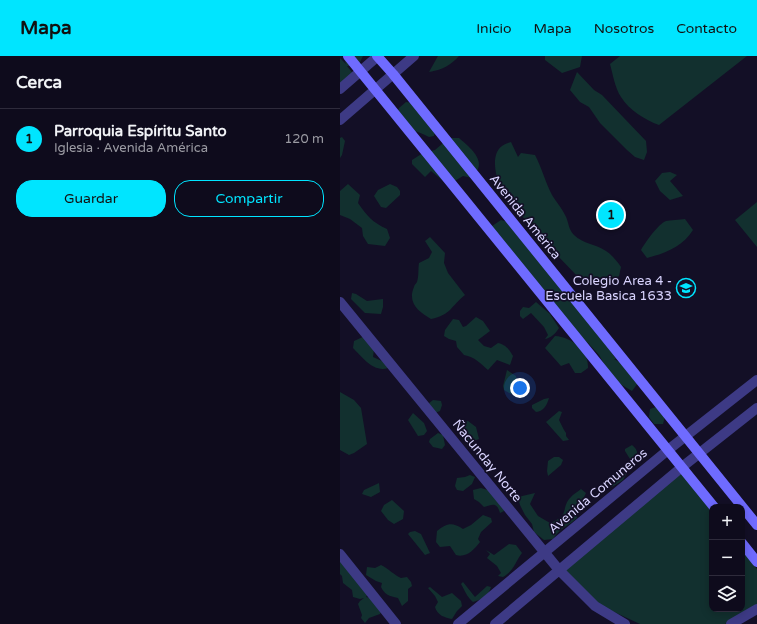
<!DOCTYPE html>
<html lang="es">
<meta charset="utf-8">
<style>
:root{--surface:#0e0b1c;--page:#171425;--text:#f1f3f6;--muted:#9b9ba3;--line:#2e2b3b;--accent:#00e5ff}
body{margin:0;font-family:"Varela Round",sans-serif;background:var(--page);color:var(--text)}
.controls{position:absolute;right:12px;bottom:12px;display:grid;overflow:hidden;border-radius:8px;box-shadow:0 2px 10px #0003}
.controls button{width:36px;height:36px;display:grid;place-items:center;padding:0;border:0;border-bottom:1px solid var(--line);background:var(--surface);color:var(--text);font:20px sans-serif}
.you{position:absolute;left:180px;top:332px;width:14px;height:14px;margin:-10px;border:3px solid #fff;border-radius:50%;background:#1a73e8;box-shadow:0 0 0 6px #1a73e833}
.badge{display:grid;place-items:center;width:26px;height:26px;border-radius:50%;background:var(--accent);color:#111;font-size:13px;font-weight:700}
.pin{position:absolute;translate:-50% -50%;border:2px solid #fff;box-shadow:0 1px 4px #0006}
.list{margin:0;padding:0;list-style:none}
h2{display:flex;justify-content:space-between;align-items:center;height:52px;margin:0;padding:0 16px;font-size:17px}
h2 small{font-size:13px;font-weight:400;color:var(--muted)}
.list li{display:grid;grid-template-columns:26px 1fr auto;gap:12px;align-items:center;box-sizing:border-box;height:60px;padding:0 16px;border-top:1px solid var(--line)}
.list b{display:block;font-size:15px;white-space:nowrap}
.list p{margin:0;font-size:13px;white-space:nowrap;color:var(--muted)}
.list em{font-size:13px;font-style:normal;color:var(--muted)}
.actions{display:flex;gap:8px;padding:12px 16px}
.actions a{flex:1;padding:9px 0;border:1px solid var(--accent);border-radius:16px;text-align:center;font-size:14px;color:var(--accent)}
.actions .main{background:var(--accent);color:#111}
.icon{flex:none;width:22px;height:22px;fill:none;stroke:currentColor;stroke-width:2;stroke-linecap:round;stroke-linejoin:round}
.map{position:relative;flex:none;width:417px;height:568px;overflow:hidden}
header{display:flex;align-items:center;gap:24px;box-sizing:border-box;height:56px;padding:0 20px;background:var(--accent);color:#111}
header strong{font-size:19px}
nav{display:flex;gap:22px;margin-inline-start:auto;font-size:14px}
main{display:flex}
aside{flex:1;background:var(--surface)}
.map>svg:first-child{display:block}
</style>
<header>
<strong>Mapa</strong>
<nav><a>Inicio</a><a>Mapa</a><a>Nosotros</a><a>Contacto</a></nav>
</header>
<main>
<aside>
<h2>Cerca<small></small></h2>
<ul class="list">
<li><span class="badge">1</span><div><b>Parroquia Espíritu Santo</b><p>Iglesia · Avenida América</p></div><em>120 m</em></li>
</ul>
<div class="actions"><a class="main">Guardar</a><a>Compartir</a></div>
</aside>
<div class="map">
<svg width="417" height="568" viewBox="0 0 417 568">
<rect width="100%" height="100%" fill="#130f26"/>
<path fill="#12302f" d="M3,0H23L18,10H7L15,20L0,33V2L6,8Z
M98,0H119C111,9 102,14 89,16Z
M205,0H242L240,11L222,17L205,4Z
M280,0H407L319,69C305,64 289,54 281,41C275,32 273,19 270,8Z
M237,16L254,34L262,39L306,85L307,96L304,104L295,101L287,94L260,67L249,51L240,46L230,34Z
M66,46L74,47L95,76L94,80L89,81C77,74 64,74 54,64L59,52Z
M2,81L5,85L2,99L0,102V82Z
M109,82H119C127,89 143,101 138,113C136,116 134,119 132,122L123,120L108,129L91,115L85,121L72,108V104L83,97L95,94Z
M171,86L178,101L181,97L195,99C202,112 205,126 212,139C216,146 222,152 225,159C229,166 228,173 234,179C243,188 256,188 266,195C272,199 277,205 281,211L279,220C266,229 256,229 241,224C217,199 193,175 172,147C168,141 163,136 160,130C155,118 151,98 162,90C165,88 168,87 171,86Z
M330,116L337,119L330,125L343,140L330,144L320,135L315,125L322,117Z
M8,128L20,139L18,147C27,160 32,166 47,173L50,182L45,190L28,188L23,180L22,172L10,163L0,159V135Z
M50,128L57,131L60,135V139L46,152L41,151L34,140L38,134Z
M417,146V191L395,164Z
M345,163L353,174C342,191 326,197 307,202L301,194C305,187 318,168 326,165C330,164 340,164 345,163Z
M161,164L174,168L245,257L276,303H274L283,308L298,327L292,335L280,328L268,315L259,299L248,287L231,275L161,191L152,170Z
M90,181L105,197L104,207L108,217L125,239C111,250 111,259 91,263C79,256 67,247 74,231C74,229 76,228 77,226C79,220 78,213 79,207L89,202L92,196L85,185Z
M12,237L16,238L27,245L43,243V251L41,258L25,257L11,243Z
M196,246L210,258L219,272C216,277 211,282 205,283L208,279L204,271L191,257L183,263L180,260V255L183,251L189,252Z
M136,261L143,265L150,275L138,284L144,290L151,292L158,287C166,289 169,293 173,300L170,309L157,304L148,314C140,307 135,301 124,299L117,291L116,285L109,283L104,280L105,274L113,263L119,264L123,271L126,270Z
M25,280L34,293L33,301L44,306L48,312C34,317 22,301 13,292L14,285Z
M215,280C232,281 249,295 248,312L241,317H235L229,307L221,310L205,292Z
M167,314L176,320L178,337L171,338L164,334L163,330Z
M0,336L14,344L21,352L27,388L14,397L9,399L0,394Z
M209,342C207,349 204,355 196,356L192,352V349L204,343Z
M93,344L101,345L102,349L100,355L95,357L88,348Z
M316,351L325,360L323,368H314L309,361L310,353Z
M219,355L222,356L219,364L224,374L226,377V380L229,384L223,385L206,366Z
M73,357L84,367L87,375L84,379L78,380L68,364Z
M128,365L136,371L139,383L127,387L122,383L116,372L123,366Z
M98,377L103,379L105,389L102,393L93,391L89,386L90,383Z
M292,389C298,394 298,397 296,404L290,403L285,395V393Z
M214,401H219L223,404L221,409L208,420L207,415L208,405Z
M278,415H288L283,424L272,431L268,428L274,418Z
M341,416L372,456V553H402V494L417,513V550L385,568H300L257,548L222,514Z
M130,419L135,421L132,428L123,435L117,434L115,430L117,422L125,421Z
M39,427L40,436L31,441L22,438L24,434Z
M141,432L151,435L163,450L164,455L160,457C157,446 153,448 144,451L139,446L134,443L133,434Z
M241,433L246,437L237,456V462C227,471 221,471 213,483L204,484L194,476L192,468L185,459L180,449L178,441L195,437L190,448L198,460L210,467C231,459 220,452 231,441C233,438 238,436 241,433Z
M52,444L64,455L63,463L54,468L48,464L41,455L44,449Z
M143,459L151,462L152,466L141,476L138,483L140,486C134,494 126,502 116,499L110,490L100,491L96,486L97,475C107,467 112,466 123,473L131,469Z
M75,475L81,478L90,497L85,499L68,478L70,476Z
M169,488L176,489L182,497C175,506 174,515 163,521L158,520L161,517L157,510L147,502L150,498L146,494L154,499Z
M0,503L28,538L26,541L31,542L42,554L40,558L29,562L25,567L21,562L22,559L18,548L20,545L24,542L20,543L13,541L12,534L3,527L2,520L0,518Z
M41,509C49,513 54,519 61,522L67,521L71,526L72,530L68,533V545L62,550L58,542C49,540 45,539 41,531L42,527L36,525L26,519L27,511L35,512Z
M123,526L135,541L147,530L151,531C149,539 141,544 133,546C127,541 125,535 121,528Z
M90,531L102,541L112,537L121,545L122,550L117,555L112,563C105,562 97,559 95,551L98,546L95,540L88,532Z"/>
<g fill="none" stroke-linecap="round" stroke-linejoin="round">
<path stroke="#3d3a85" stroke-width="10" d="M0,33L38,0
M0,64L74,0
M0,246L219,514L255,550L285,568
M0,498L56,568
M118,568L328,394L417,324
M155,568L342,411L417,352
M391,568L417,553"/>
<path stroke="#6f6bff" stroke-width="10" d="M8,0L374,451
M37,0L53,18L417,469
M402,487L417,506"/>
</g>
<defs>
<g id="school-ring" transform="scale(1)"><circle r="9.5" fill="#130f26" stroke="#00e5ff" stroke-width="1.5"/><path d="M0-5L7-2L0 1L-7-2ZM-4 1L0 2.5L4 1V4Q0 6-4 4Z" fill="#00e5ff"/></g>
</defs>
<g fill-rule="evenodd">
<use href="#school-ring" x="346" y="232"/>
</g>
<g text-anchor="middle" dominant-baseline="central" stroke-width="3.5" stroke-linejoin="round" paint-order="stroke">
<g font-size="13" fill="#d9d4ff" stroke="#130f26">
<text transform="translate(185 161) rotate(51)">Avenida América</text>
<text transform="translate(147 405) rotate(51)">Ñacunday Norte</text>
<text transform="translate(258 435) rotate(-40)">Avenida Comuneros</text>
</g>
<g font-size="13" fill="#d9d4ff" stroke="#130f26" text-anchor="end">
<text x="332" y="225">Colegio Area 4 -<tspan x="332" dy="15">Escuela Basica 1633</tspan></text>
</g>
</g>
</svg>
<div class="controls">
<button>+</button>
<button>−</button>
<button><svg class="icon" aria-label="layers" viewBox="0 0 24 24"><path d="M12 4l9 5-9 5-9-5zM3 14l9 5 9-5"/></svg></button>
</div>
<div class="you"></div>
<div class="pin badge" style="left:271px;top:159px">1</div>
</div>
</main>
